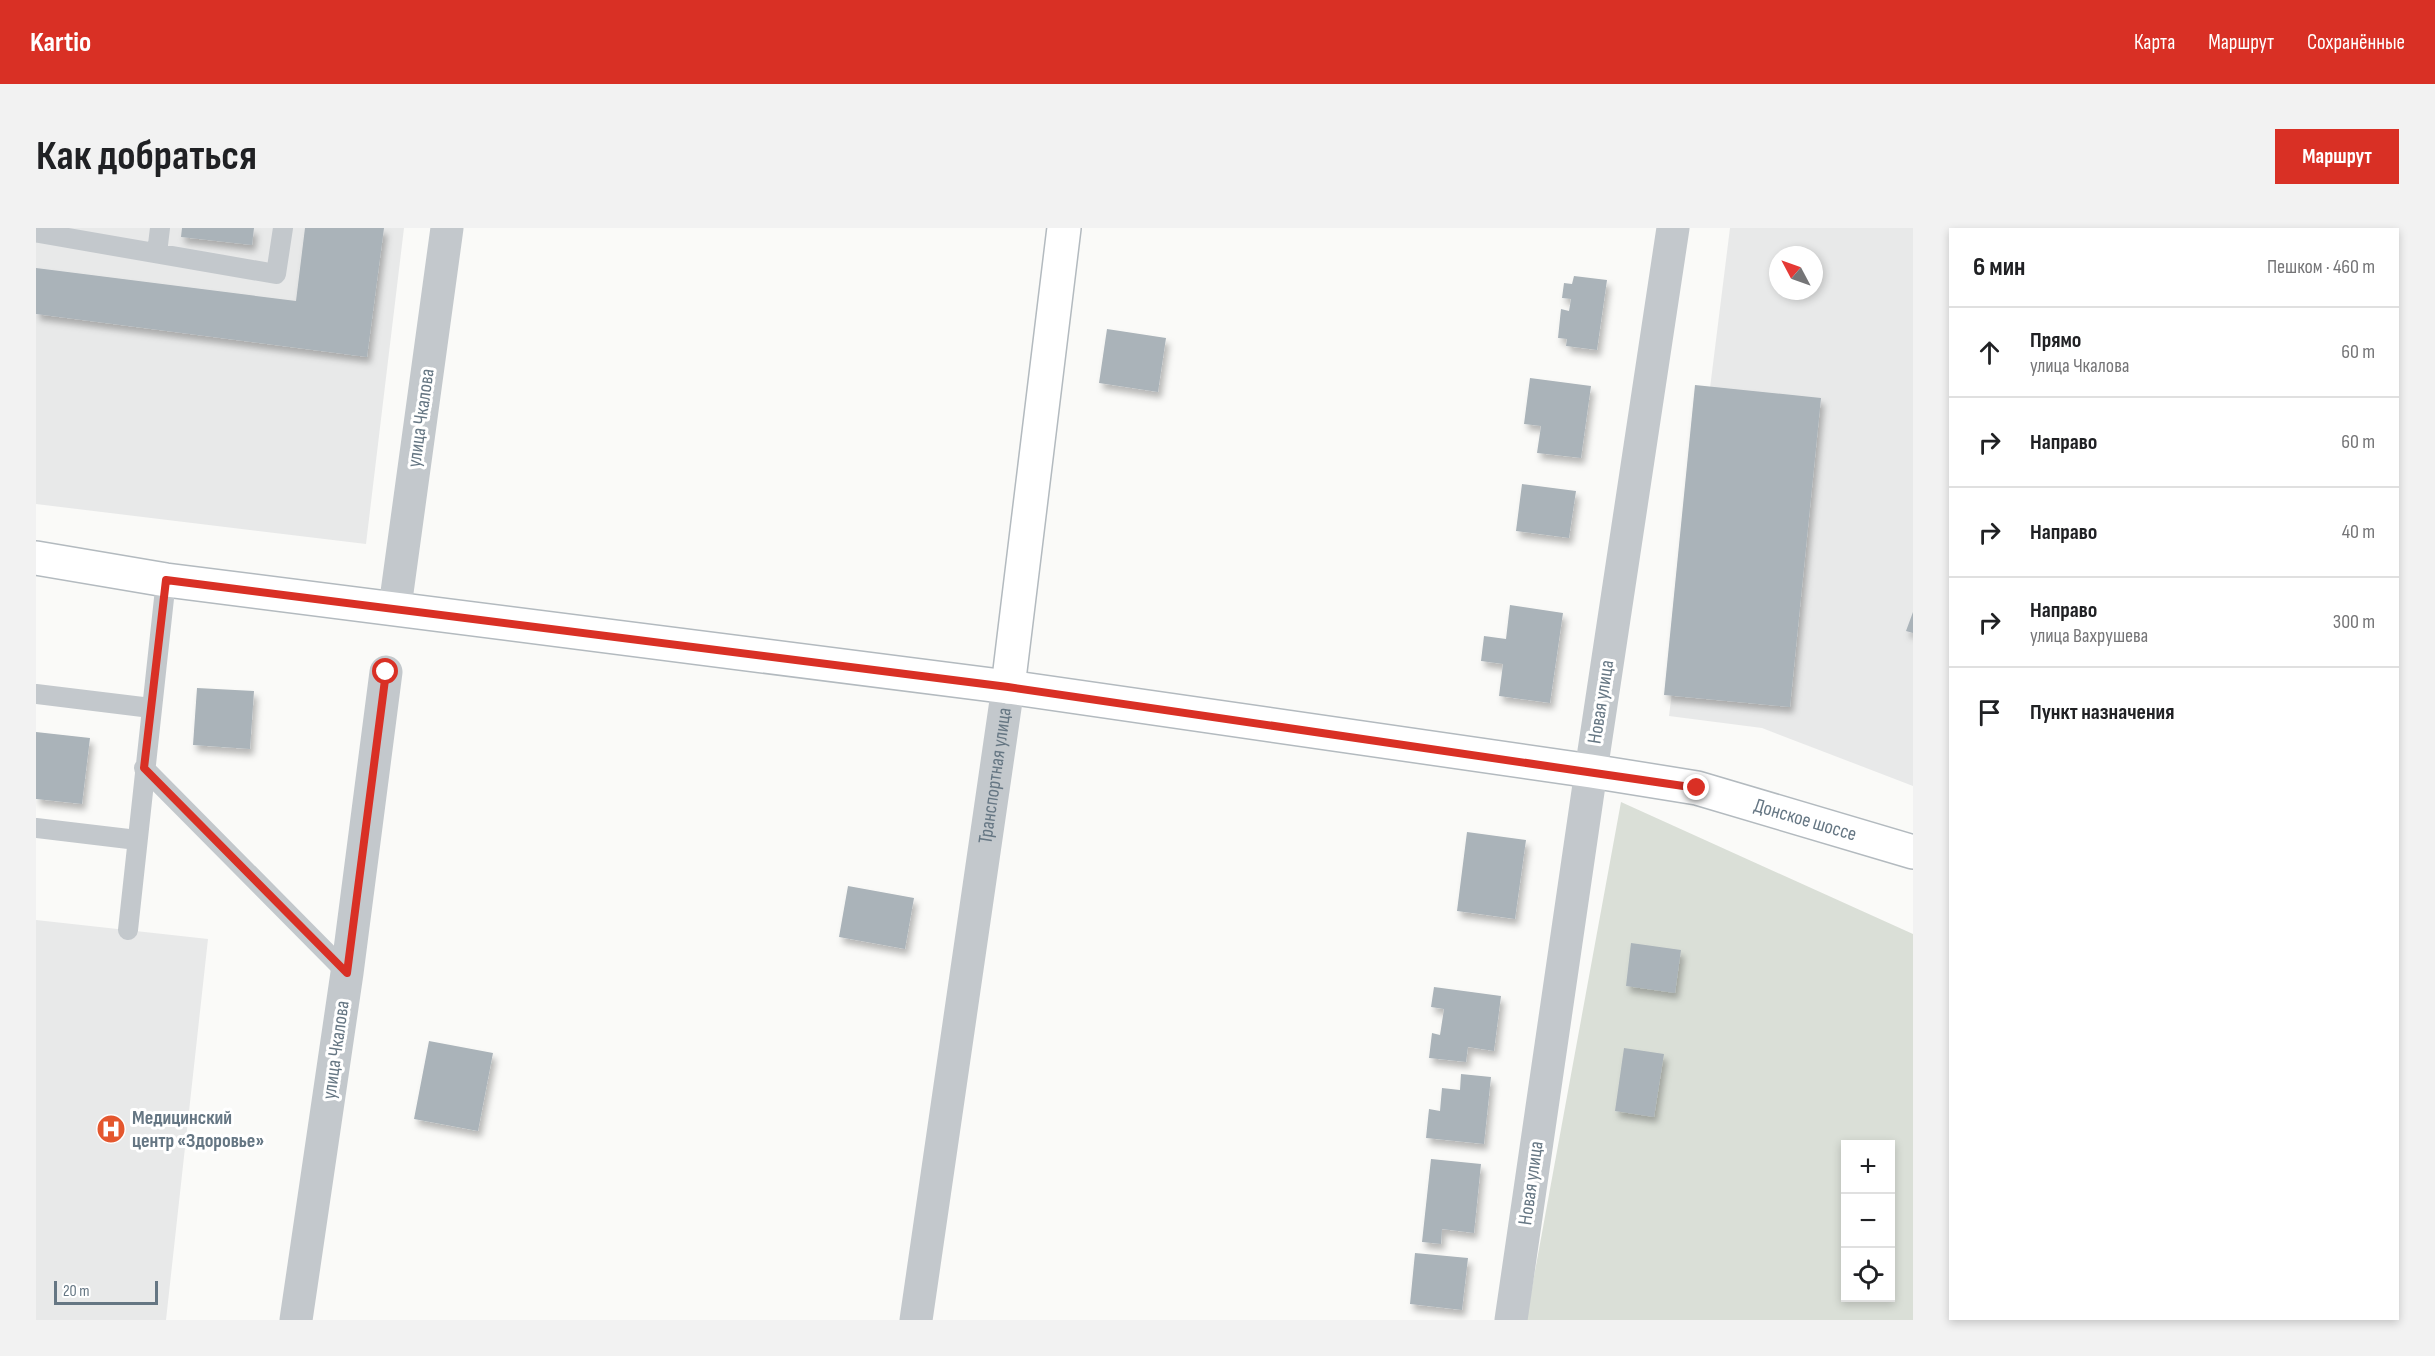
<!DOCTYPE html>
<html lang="ru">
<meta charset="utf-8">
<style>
:root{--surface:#fff;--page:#f2f2f2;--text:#202124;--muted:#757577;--line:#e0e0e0;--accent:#d93025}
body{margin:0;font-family:"Sofia Sans Condensed",sans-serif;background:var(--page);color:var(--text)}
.controls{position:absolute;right:18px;bottom:18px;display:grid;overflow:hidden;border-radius:0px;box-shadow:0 3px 9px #0003}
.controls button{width:54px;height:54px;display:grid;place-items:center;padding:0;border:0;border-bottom:2px solid var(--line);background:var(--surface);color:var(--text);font:30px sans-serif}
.compass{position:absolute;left:1733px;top:18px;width:54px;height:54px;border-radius:50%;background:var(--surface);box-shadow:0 3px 9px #0003;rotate:311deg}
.scale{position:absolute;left:18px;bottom:15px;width:104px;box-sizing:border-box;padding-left:6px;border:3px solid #657683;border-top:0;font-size:16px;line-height:21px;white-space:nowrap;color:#657683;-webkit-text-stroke:4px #fff;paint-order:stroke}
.stop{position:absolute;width:18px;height:18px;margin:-14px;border:4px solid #d93025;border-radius:50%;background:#fff}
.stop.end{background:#d93025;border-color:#fff;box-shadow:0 2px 6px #0008}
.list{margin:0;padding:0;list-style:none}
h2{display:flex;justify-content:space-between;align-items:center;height:78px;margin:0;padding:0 24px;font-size:26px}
h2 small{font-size:20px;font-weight:400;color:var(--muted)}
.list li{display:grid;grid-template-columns:39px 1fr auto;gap:18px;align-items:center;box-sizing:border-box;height:90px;padding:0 24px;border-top:2px solid var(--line)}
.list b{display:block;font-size:22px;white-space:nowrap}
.list p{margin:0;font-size:20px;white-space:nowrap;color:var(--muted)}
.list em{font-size:20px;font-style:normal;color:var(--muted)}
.icon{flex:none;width:33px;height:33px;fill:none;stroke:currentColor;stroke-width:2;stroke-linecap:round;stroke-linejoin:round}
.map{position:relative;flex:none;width:1877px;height:1092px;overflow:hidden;border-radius:0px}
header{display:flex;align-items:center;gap:36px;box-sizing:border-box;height:84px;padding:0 30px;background:var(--accent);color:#fff}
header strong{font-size:28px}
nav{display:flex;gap:33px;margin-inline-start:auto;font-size:21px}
.intro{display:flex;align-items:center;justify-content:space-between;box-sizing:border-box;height:144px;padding:0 36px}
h1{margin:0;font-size:42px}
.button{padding:15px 27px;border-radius:0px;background:var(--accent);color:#fff;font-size:21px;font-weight:700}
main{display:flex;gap:36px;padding:0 36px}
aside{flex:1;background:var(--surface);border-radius:0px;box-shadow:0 3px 9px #0003}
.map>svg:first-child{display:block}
</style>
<header>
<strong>Kartio</strong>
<nav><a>Карта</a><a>Маршрут</a><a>Сохранённые</a></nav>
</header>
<div class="intro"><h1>Как добраться</h1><a class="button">Маршрут</a></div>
<main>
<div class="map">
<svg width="1877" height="1092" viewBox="0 0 1877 1092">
<defs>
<filter id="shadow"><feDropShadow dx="3.5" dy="6" stdDeviation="3" flood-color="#0004"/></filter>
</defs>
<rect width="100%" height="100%" fill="#fafaf8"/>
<path fill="#e8e9e9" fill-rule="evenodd" d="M0,0H368L330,316L0,276Z
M1694,0H1877V558L1726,500L1633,488ZM1742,27H1778V63H1742Z
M0,692L172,711L130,1092H0Z"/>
<path fill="#dadfd7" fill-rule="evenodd" d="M1585,574L1877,706V1092H1490ZM1810,916H1854V1070H1810Z"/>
<path fill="#aab3b9" filter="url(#shadow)" d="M146,0H218L216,17L145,9Z
M269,0H348L331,129L0,86V40L260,73Z
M1538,48L1571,52L1561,122L1530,118L1531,111L1522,110L1525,81L1533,83L1535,71L1526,70L1528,55L1536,56Z
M1071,101L1130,110L1122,164L1063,155Z
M1494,150L1555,158L1545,230L1501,225L1505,198L1488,196Z
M1659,157L1785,170L1754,479L1628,467Z
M1486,256L1540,263L1533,310L1480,303Z
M1474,377L1527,385L1514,475L1463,468L1467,436L1445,433L1448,408L1470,411Z
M1877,384V405L1870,403Z
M161,460L218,463L214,521L157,517Z
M0,504L54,510L46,576L0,571Z
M1431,604L1490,612L1479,691L1421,683Z
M812,658L878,670L869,721L803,709Z
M1595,715L1645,722L1639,765L1590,758Z
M1398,759L1465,768L1458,823L1432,819L1430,834L1393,830L1396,805L1404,807L1408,781L1395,779Z
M393,813L457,825L442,903L378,891Z
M1588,820L1628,826L1618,889L1579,883Z
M1425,846L1455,849L1448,916L1390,910L1393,881L1404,883L1406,860L1424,862Z
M1395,931L1445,936L1438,1005L1406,1001L1405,1016L1386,1014Z
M1379,1025L1432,1030L1426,1082L1374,1076Z"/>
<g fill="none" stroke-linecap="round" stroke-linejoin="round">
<g stroke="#b3babf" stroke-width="36">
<g id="secondary">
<path id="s2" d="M0,330L130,352L972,459L1555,543L1661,560L1877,624"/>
<path d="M972,459L1028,0"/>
</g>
</g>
<path stroke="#c3c8cc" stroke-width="20" d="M3,0V5L240,46L247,0
M121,25L124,0
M0,466L115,480
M108,540L311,745
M0,600L101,612
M92,702L130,352"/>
<g stroke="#c3c8cc" stroke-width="33">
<path d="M359,379L411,0"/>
<path d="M260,1092L311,745L350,444"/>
<path id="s1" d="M880,1092L972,459"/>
<path d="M1475,1092L1555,543L1637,0"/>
</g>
<use href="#secondary" stroke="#fff" stroke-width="33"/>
</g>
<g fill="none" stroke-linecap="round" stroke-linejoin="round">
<path stroke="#d93025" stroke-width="8" d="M350,444L311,745L108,540L130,352L972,459L1661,560"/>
</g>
<defs>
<g id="hospital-disc" transform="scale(1.5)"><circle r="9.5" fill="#e4572e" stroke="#fff"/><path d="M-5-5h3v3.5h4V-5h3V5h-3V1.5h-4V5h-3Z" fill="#fff"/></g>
</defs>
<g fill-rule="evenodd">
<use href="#hospital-disc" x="75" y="901"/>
</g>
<g text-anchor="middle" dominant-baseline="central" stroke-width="6" stroke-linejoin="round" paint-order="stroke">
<g font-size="20" fill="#657683" stroke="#fff">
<text transform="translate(385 190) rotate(-82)">улица Чкалова</text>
<text transform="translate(1565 474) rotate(-81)">Новая улица</text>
<text stroke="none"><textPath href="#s1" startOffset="550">Транспортная улица</textPath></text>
<text stroke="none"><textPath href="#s2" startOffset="1790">Донское шоссе</textPath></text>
<text transform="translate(300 822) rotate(-82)">улица Чкалова</text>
<text transform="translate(1495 955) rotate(-82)">Новая улица</text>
</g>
<g font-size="20" font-weight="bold" fill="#657683" stroke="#fff" text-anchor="start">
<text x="96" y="890">Медицинский<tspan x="96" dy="23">центр «Здоровье»</tspan></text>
</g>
</g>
</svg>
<div class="controls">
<button>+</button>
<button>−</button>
<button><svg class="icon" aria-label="locate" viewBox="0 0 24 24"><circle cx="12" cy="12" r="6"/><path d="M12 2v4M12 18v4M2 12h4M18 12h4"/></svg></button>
</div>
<svg class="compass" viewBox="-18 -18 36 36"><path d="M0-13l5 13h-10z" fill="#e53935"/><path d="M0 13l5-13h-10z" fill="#757577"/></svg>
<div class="scale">20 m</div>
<div class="stop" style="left:350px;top:444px"></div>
<div class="stop end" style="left:1661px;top:560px"></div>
</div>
<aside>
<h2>6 мин<small>Пешком · 460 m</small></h2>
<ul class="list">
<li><svg class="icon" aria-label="ahead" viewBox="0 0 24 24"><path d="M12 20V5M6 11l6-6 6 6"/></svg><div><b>Прямо</b><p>улица Чкалова</p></div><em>60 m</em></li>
<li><svg class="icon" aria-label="right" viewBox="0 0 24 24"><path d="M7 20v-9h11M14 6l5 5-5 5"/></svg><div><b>Направо</b></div><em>60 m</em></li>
<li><svg class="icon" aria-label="right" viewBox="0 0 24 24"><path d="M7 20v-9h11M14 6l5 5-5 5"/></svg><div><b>Направо</b></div><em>40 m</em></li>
<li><svg class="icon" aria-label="right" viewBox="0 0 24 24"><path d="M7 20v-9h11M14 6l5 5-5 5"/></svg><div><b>Направо</b><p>улица Вахрушева</p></div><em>300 m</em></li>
<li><svg class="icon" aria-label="arrive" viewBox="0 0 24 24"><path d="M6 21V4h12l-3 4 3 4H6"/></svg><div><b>Пункт назначения</b></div></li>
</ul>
</aside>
</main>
